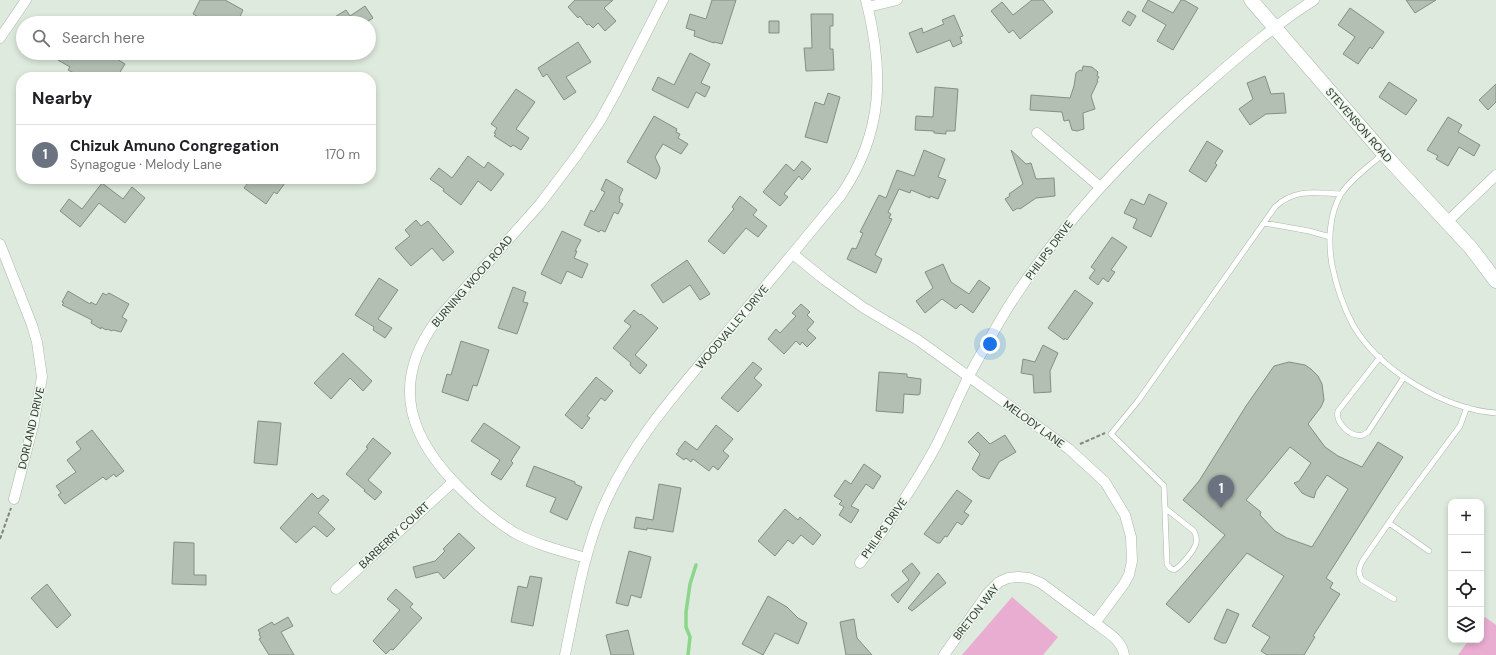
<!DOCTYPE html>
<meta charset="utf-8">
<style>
:root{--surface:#fff;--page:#f6f6f6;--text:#202124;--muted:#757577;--line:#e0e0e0;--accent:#2563eb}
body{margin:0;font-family:"DM Sans",sans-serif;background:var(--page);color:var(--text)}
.controls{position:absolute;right:12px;bottom:12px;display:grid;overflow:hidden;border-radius:8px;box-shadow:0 2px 6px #0003}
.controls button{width:36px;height:36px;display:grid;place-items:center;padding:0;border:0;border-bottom:1px solid var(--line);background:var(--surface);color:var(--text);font:20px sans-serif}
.you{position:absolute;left:990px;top:344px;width:14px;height:14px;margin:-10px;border:3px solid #fff;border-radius:50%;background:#1a73e8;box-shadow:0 0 0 6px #1a73e833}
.badge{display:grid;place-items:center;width:26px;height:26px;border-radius:50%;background:var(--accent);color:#fff;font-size:13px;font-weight:700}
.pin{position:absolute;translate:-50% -33px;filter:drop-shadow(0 1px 2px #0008)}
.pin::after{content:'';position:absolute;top:21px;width:14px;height:12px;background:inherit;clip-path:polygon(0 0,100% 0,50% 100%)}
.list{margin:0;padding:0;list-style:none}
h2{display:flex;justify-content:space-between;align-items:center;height:52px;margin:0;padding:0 16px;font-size:17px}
h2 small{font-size:13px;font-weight:400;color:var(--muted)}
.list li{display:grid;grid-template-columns:26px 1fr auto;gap:12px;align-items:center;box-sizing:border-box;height:60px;padding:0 16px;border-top:1px solid var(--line)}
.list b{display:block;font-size:15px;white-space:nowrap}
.list p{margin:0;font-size:13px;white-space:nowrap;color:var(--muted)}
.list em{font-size:13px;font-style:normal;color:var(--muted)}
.icon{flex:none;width:22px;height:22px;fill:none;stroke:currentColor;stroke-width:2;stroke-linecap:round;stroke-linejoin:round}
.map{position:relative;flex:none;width:1496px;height:655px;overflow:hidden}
.search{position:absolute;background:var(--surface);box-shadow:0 2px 6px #0003;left:16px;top:16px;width:360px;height:44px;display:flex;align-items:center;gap:10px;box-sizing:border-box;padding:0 14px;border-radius:22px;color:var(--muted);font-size:15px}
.panel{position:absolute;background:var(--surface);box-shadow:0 2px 6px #0003;left:16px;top:72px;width:360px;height:112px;border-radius:16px}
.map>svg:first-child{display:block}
</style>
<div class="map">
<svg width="1496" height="655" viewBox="0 0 1496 655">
<rect width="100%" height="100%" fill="#ddeadd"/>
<path fill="#e9add1" d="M1012,597L1058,637L1043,655H962Z
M1485,617L1496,625V655H1458L1469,640H1481V623Z"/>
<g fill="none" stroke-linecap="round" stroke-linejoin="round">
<path stroke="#8bd689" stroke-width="3.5" d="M688,655L690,637L686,627V612L690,584L696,565"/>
</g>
<path fill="#b3bfb3" stroke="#838f83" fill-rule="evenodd" d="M200,0H225L243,10L237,23H209L193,14Z
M575,0H613L604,8L616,21L605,31L598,23L593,28L589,24L587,25L580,16L578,18L568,7Z
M712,0H736L722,44L714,42V43L694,36L695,31L686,28L690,14L706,19Z
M1032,0H1043L1053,12L1020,39L1013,30L1009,33L991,11L1002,2L1013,15Z
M1148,0L1173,13L1181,0H1184L1198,8L1173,50L1157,41L1166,25L1142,11Z
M1406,0H1436L1415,13Z
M365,6L373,18L365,23H325L346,10L350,16Z
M1350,8L1384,32L1372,49L1370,47L1358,64L1343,54L1355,37L1338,25Z
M1128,11L1136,16L1130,26L1122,21Z
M811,14H833V26H830V49H833L834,70L806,71L804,48H812Z
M954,15L963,36L960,37L962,43L953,47L950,40L917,53L909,33L922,28L923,33L944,24L942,20Z
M769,21H779V33H769Z
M578,42L591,62L566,77L576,92L564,100L547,74L543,77L538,68Z
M62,53H107L125,64L117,77H84L77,73L76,74L68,70L70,67L58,60Z
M690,53L710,64L701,83L710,87L705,97L696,92L688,108L652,90L658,77L674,85Z
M1083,66L1092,67L1098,72L1097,76L1099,77L1097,80L1098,81L1091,96L1095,109L1083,113L1084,129L1077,131L1072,130L1069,120L1064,121L1062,112L1030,110L1031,95L1070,98L1074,86L1076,73L1080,70L1082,71Z
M1265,76L1271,94L1284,93L1286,113L1266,114L1250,125L1239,109L1253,99L1247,83Z
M1389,82L1417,100L1406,115L1379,97Z
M1496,84V102L1488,110L1479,100Z
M935,87L958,89L955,131H946V134L934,133V131L915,130L916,116L933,117Z
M516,89L535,102L516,129L529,138L521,150L513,145L511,147L494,136L496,134L494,133L497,128L491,124Z
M828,93L840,97L827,143L805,137L815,102L824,105Z
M654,116L677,129L676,132L680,134L678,138L688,144L681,154L663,144L655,157L660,168L659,173L656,179L627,162Z
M1448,117L1462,125L1458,132L1480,145L1474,156L1459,147L1448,166L1436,159L1438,156L1427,150Z
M1207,141L1223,151L1215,163L1217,165L1206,182L1189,171Z
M924,150L945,159L938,177L946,180L938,199L930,196V198L911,190L910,193L899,189L888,212L891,214L889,218L892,219L875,255L882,259L876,273L847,259L852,248L856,249L863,233L860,232L879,195L886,198L897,170L914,176Z
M1011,150L1026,164L1031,163L1036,179L1054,178L1055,196L1036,198L1020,209L1018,208L1013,211L1005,199L1010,196L1009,194L1023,184Z
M468,156L484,168L488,162L504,174L491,191L478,181L461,205L443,191L444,189L430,179L439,168L452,178Z
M802,161L811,169L802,180L799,176L784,194L788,197L780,206L763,192L786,164L794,171Z
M251,179L257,182L259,179H280L285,183L277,194L274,192L266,204L244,188Z
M606,179L623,189L619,198L620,199L619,202L623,204L618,214L614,212L605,232L601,230L599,232L584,225L591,210L594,212L605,192L601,190Z
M102,183L123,199L132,187L145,198L125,223L99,203L80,227L60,211L69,199L82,209Z
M1149,194L1167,203L1151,237L1133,228L1137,219L1124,213L1131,199L1144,205Z
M740,196L757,210L753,215L767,226L758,237L746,228L724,254L708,241L734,209L732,207Z
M416,220L421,226L428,221L454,252L443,261L432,248L411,266L395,248L410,236L405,230Z
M562,231L581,240L575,251H577L574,258L588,264L582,278L567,271L561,284L541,274Z
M1112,237L1127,247L1111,270L1115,272L1108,282L1103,278L1098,285L1089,278L1095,270L1091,267Z
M687,260L710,294L700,300L690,285L663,303L651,285Z
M943,264L951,282L969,294L979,280L990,288L973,313L961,304L956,309L942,299L925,313L916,301L933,288L925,272Z
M379,278L398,290L378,319L392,328L385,338L373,330L374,327L355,315Z
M513,287L526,292L523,302L528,303L517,334L498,328Z
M1075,290L1093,303L1067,340L1065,338L1064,340L1048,328Z
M68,291L90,304L91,302L96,305L103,293L106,295L109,293L129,304L122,317L127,320L121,332L113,330L112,331L107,329L106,330L101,327V329L91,323L92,320L62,305L64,303L62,302Z
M801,304L810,312L807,315L814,322L807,330L816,338L807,347L802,342L800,345L796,341L784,354L768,339L776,329L780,333L796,316L792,313Z
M634,310L640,315L641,314L658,328L635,355L647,365L640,374L630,365L631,363L613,348L631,326L624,321Z
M461,341L489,350L477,386L473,385L468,401L442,392L447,374L451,375Z
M1043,345L1058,353L1050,371L1051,392L1034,393L1033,375L1021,373L1023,359L1035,362Z
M343,353L372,381L363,391L350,378L331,399L314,383Z
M753,362L762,369L754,378L762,385L738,412L721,398Z
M1289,362L1305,365L1311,369L1318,376L1322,384L1324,400L1321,407L1308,424L1325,447L1338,456L1362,467L1378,442L1403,457L1326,578L1333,583L1330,588L1340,594L1313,636L1315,637L1304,655H1267L1261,651L1270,637L1252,626L1284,576L1247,553L1189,623L1166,604L1225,535L1183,500L1199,481L1246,406L1274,366ZM1290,447L1311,463L1299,481L1294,483L1302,493L1308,496L1314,498L1316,491L1327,475L1348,489L1312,547L1287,538L1275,531L1260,515L1261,512L1246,500Z
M879,372L907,374V377L921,379L920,394L918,395L904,394L903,413L876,411Z
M596,377L613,391L605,401L601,398L587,416L590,418L582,429L565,415Z
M258,421L281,423L277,465L254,463Z
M484,423L520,447L511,461L513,463L501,480L491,474L500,460L471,441Z
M716,425L733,439L723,451L729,456L718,470L713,466L709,471L693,459L691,462L686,458L684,460L676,454L679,451L678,450L685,441L697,450Z
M92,430L124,471L116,477L114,474L106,480L103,477L65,504L58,495L61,493L56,486L76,472L67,460L81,449L76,442Z
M978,432L990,444L1005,435L1016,452L999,462L989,479L980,476L972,469L980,454L968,442Z
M373,438L391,453L368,480L382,492L375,500L364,491L365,490L346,474L368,448L366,447Z
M864,464L881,476L873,489L866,484L851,506L859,510L851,523L839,515L844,507L839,504L842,501L834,496L845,480L851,484Z
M534,466L575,482V484L582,487L567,520L550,512L556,498L526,486Z
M659,484L681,488L673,532L647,528V530L634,528L636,517L653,520Z
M957,490L972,501L964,512L969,515L962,525L957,522L947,537L945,536L940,543H937L924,534Z
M312,493L318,499L323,495L329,500L318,513L335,529L327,537L314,526L296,543L280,528Z
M785,509L798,520L800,517L821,535L813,545L801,535L793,544L788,540L775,556L758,541Z
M459,533L475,548L444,579L438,572L416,578L413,567L435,561L445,551L443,549Z
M174,542L194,543V575H206V585L172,584Z
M629,551L651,557L641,598L631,595L628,606L616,603Z
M912,563L920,573L898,603L891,595L909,580L902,571Z
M938,573L946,583L912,611L908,608Z
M530,576L542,578L533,626L511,622L518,586L527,588Z
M47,584L71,615L57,628L31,598Z
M396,589L413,604L410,607L422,618L393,650L391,649L386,654L373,641L400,610L387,599Z
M768,596L787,607L798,618L807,623L798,644L775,633L763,655L742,644Z
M1227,609L1239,614L1226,643H1222L1214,639Z
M288,617L293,626L281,632L294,655H269L259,639L261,638L259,634L260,633L258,630L272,622L274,625Z
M854,619L857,638L872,655H846L840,622Z
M628,630L634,655H611L606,635Z"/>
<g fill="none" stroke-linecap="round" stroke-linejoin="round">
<g stroke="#abb7ab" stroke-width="6">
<path id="lane" d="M1383,154C1369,166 1352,178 1341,194C1329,214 1328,242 1332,265C1336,285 1343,306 1353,325C1379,370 1444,409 1496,413
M1264,223L1309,231L1330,237
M1380,357L1338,411C1335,422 1350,438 1363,435C1363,435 1368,432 1368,432L1404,377
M1165,508L1194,531C1196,535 1197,539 1196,543C1195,550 1180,567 1174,570L1170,568L1167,564L1164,486L1111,434L1138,401L1275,207C1295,188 1316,193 1341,194
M1389,523L1429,551
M1394,599L1362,580C1357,572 1359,568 1363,560L1399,508L1460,426L1467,407"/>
</g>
<g stroke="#abb7ab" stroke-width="11">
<path id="street" d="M868,7L897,0
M0,38L26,0
M1037,133L1100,187
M1447,222L1496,175
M0,244L32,325L37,342L42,377L33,426L14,499
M793,254L825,280L864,308L918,340L1069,449L1105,482L1125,515L1131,537L1132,561L1129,575L1124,584L1095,623C1107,632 1122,640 1124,655
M586,558C562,551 537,545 515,533C495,521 479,507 463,491C410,440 389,385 436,321L540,204L577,155L600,121L617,90L663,0
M860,563C887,525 914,487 936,446C948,423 957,399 969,376C981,353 994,331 1007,309C1061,223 1131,150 1207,84C1241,54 1276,24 1314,0
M336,589L453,482
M565,655C576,603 584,549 606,501C633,441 676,393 717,344C759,294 800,245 841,195C884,132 884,72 866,0
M944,655L988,593L999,582L1008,578L1018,577L1029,578L1041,583L1095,623"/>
</g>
<g stroke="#abb7ab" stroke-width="15">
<path id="secondary" d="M1251,0L1384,154L1471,248L1496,281"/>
</g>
<path stroke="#7f877e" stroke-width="2" stroke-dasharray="4 2" stroke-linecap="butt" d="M1080,444L1105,433
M0,539L11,508"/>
<use href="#lane" stroke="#fff" stroke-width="5"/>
<use href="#street" stroke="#fff" stroke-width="10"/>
<use href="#secondary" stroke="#fff" stroke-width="14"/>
</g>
<g text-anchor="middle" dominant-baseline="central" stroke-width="3" stroke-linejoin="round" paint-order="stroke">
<g font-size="11" fill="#2f332e" stroke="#ebf7ea">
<text transform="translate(1359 125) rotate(49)">STEVENSON ROAD</text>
<text transform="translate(1049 250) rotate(-53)">PHILIPS DRIVE</text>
<text transform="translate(472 281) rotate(-49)">BURNING WOOD ROAD</text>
<text transform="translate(732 327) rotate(-50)">WOODVALLEY DRIVE</text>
<text transform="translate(1034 424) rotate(36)">MELODY LANE</text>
<text transform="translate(31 428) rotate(-77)">DORLAND DRIVE</text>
<text transform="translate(884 528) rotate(-55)">PHILIPS DRIVE</text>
<text transform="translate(394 535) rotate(-43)">BARBERRY COURT</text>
<text transform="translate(976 612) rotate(-52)">BRETON WAY</text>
</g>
</g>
</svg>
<div class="controls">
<button>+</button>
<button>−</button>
<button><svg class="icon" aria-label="locate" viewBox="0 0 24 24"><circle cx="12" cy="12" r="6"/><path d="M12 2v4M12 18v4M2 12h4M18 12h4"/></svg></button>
<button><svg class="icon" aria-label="layers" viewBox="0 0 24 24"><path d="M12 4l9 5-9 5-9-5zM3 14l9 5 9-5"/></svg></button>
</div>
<div class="you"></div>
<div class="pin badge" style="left:1221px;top:508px;background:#6b7280">1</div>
<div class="search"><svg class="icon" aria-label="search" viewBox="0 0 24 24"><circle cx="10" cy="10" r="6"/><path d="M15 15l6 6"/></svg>Search here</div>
<section class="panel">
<h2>Nearby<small></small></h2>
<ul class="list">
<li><span class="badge" style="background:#6b7280">1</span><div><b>Chizuk Amuno Congregation</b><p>Synagogue · Melody Lane</p></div><em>170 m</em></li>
</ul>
</section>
</div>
